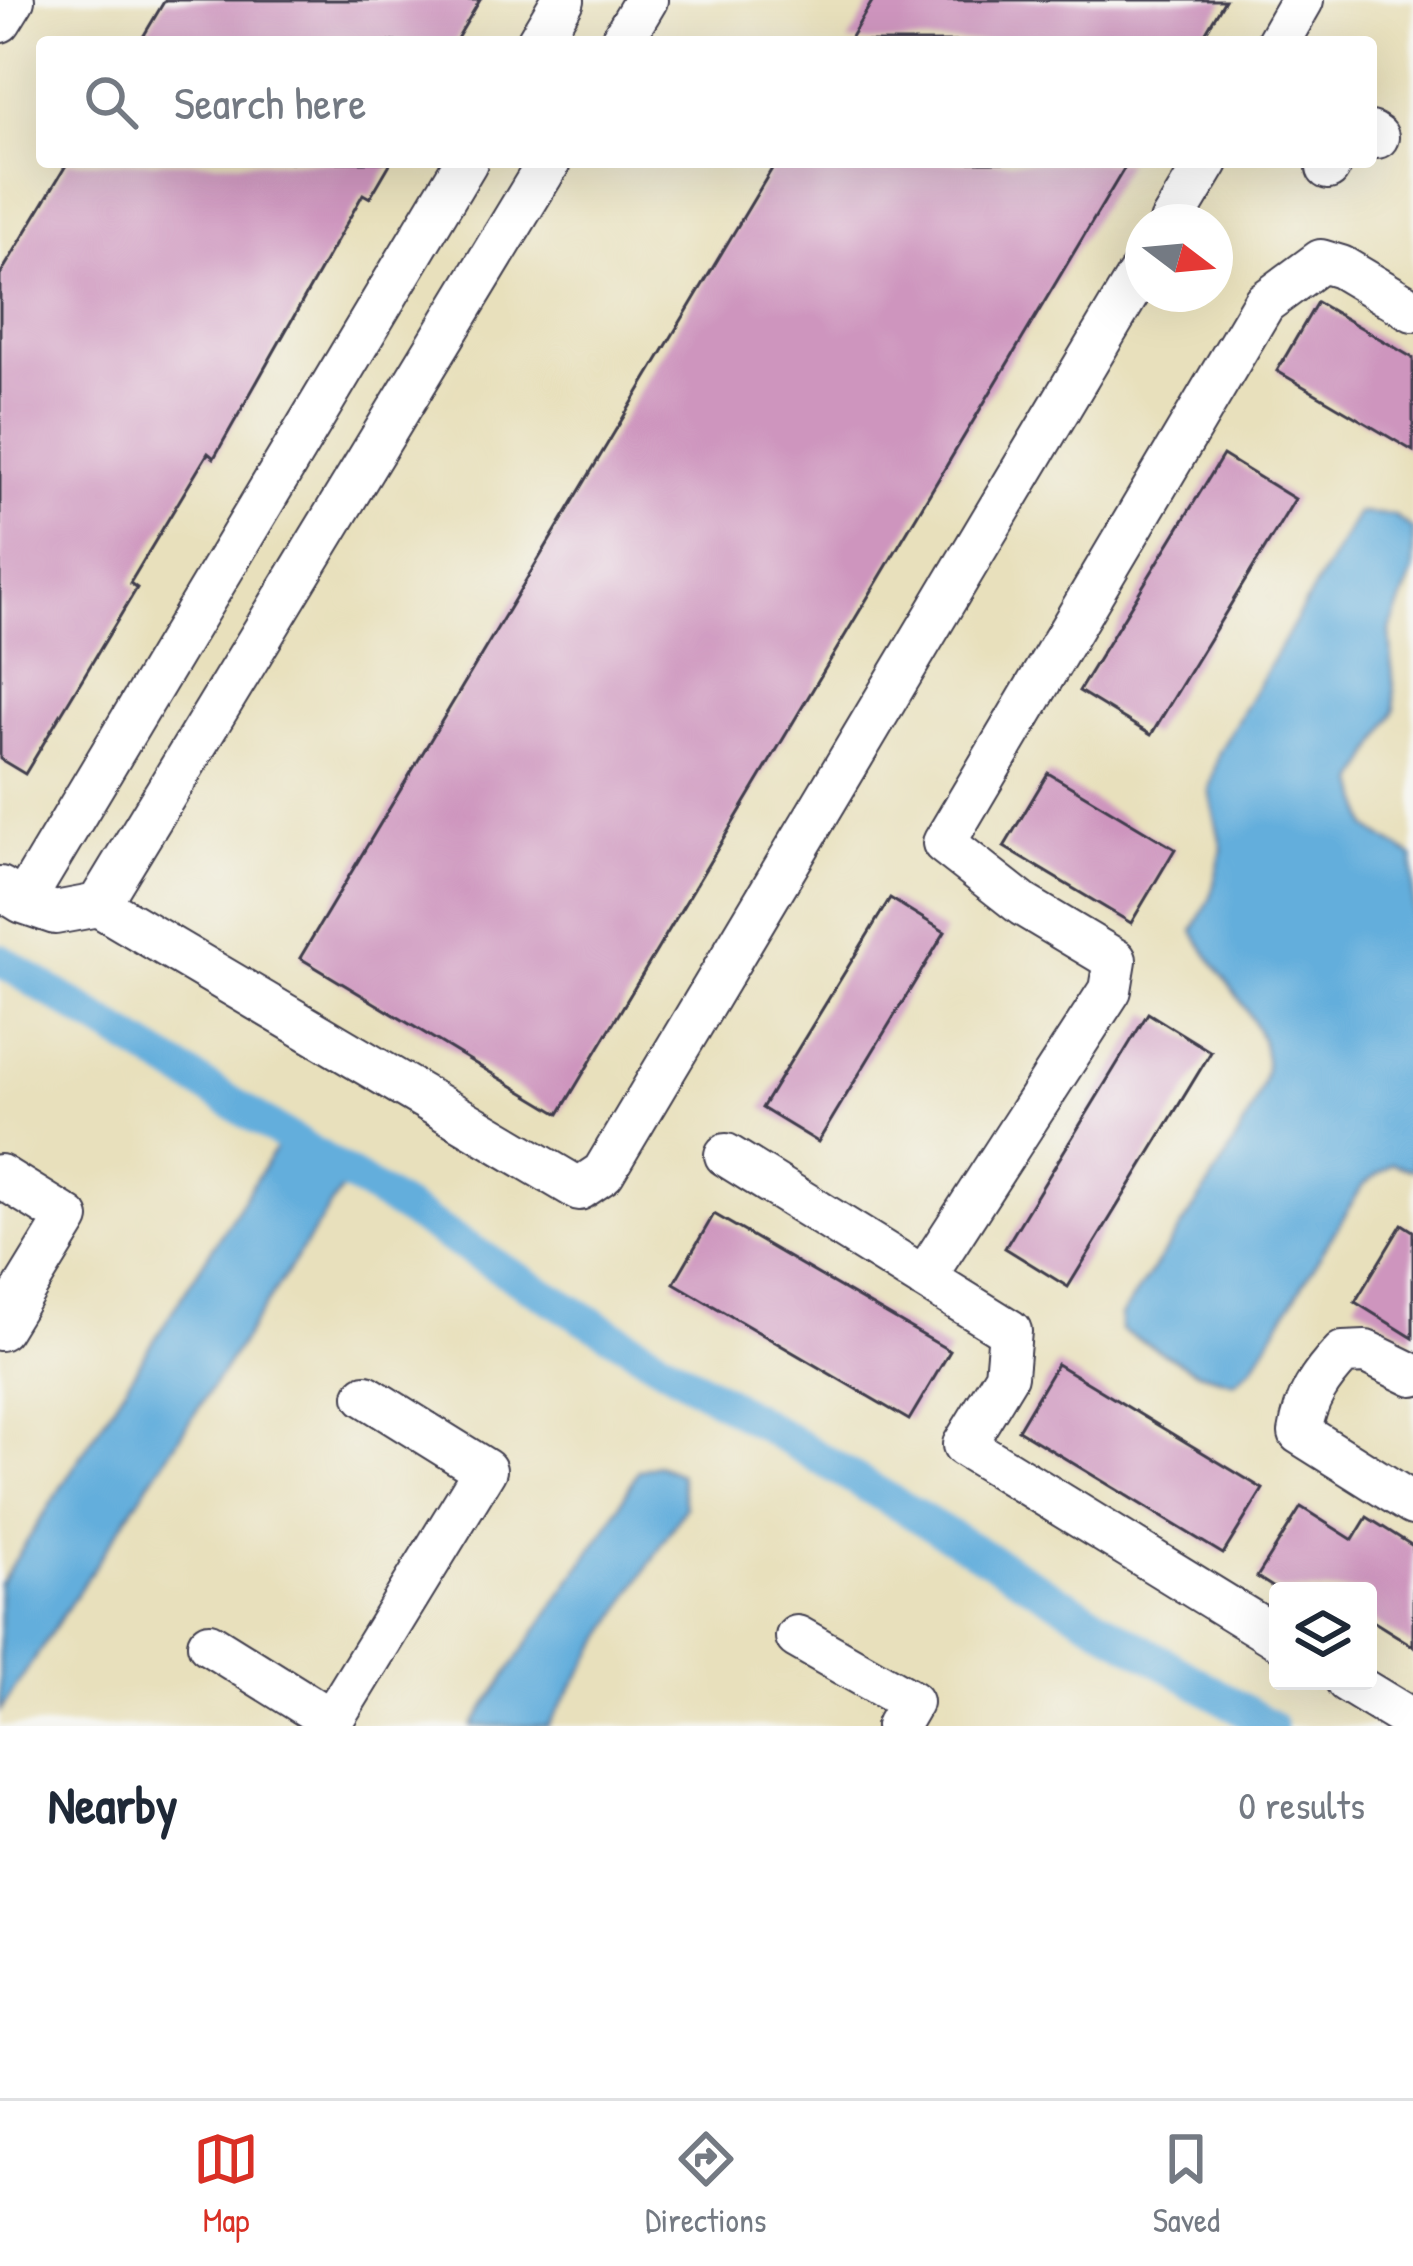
<!DOCTYPE html>
<style>
:root{--surface:#fff;--page:#f6f6f7;--text:#1f2937;--muted:#747a83;--line:#e0e1e3;--accent:#d93025}
body{margin:0;font-family:"Patrick Hand",sans-serif;background:var(--page);color:var(--text)}
.controls{position:absolute;right:36px;bottom:36px;display:grid;overflow:hidden;border-radius:12px;box-shadow:0 12px 48px #0002}
.controls button{width:108px;height:108px;display:grid;place-items:center;padding:0;border:0;border-bottom:3px solid var(--line);background:var(--surface);color:var(--text);font:60px sans-serif}
.compass{position:absolute;left:1125px;top:204px;width:108px;height:108px;border-radius:50%;background:var(--surface);box-shadow:0 12px 48px #0002;rotate:106deg}
.list{margin:0;padding:0;list-style:none}
h2{display:flex;justify-content:space-between;align-items:center;height:156px;margin:0;padding:0 48px;font-size:51px}
h2 small{font-size:39px;font-weight:400;color:var(--muted)}
.icon{flex:none;width:66px;height:66px;fill:none;stroke:currentColor;stroke-width:2;stroke-linecap:round;stroke-linejoin:round}
.map{position:relative;flex:none;width:1413px;height:1726px;overflow:hidden}
.search{position:absolute;background:var(--surface);box-shadow:0 12px 48px #0002;left:36px;right:36px;top:36px;height:132px;display:flex;align-items:center;gap:30px;box-sizing:border-box;padding:0 42px;border-radius:12px;color:var(--muted);font-size:45px}
.sheet{height:372px;background:var(--surface)}
nav{display:flex;justify-content:space-around;align-items:center;box-sizing:border-box;height:168px;border-top:3px solid var(--line);background:var(--surface);font-size:33px;color:var(--muted)}
nav a{display:grid;justify-items:center;gap:6px}
nav .on{color:var(--accent)}
.map>svg:first-child{display:block}
</style>
<div class="map">
<svg width="1413" height="1726" viewBox="0 0 1413 1726">
<rect width="100%" height="100%" fill="#f6f6f2"/>
<filter id="ink" filterUnits="userSpaceOnUse"><feTurbulence type="fractalNoise" baseFrequency=".00833" numOctaves="2"/><feDisplacementMap in="SourceGraphic" scale="24" xChannelSelector="R" yChannelSelector="G"/><feConvolveMatrix kernelMatrix="1 2 1 2 8 2 1 2 1" color-interpolation-filters="sRGB"/></filter>
<filter id="wash" filterUnits="userSpaceOnUse"><feTurbulence type="fractalNoise" baseFrequency=".004" numOctaves="4" result="noise"/><feDisplacementMap in="SourceGraphic" scale="48" xChannelSelector="R" yChannelSelector="G"/><feGaussianBlur stdDeviation="2.7" result="paint"/><feColorMatrix in="noise" values="0 0 0 0 0 0 0 0 0 0 0 0 0 0 0 0 0 1.4 0 .05"/><feComposite in="paint" operator="in"/></filter>
<g filter="url(#wash)">
<rect width="100%" height="100%" fill="#e8e0bc"/>
<path fill="#64aedc" stroke="#43688c" stroke-width="3" d="M1358,513L1393,515L1413,529V571L1390,630L1395,710L1357,782L1368,827L1413,857V1170L1392,1164L1363,1185L1253,1366L1235,1382L1198,1372L1121,1330V1316C1152,1268 1272,1108 1266,1059C1261,1016 1214,970 1193,931L1211,897L1222,849L1209,790L1219,752Z
M284,1135L350,1176L0,1711V1584Z
M657,1465L680,1474L685,1507L548,1726H472L612,1519L638,1471Z"/>
<g fill="none" stroke-linecap="round" stroke-linejoin="round">
<path stroke="#64aedc" stroke-width="33" d="M0,960L515,1277L1270,1726"/>
</g>
<g id="blocks">
<path fill="#ce95be" d="M165,0H480L455,42H140Z
M873,0H1225L1200,42H848Z
M68,162H391L370,198L363,194L214,458L208,453L130,583L137,588L25,774L0,759V275Z
M776,162H1128L559,1114L300,958Z
M1317,302L1413,358V451L1277,371Z
M1223,455L1295,499L1151,735L1079,691Z
M1048,773L1175,849L1131,923L1004,847Z
M890,898L945,932L818,1142L762,1108Z
M1148,1013L1211,1052L1068,1287L1005,1248Z
M714,1214L950,1351L909,1420L674,1283Z
M1402,1224L1413,1231V1338L1355,1302Z
M1057,1364L1263,1489L1223,1554L1018,1430Z
M1301,1507L1353,1540L1367,1517L1413,1546V1646L1368,1618V1591H1279L1257,1577Z"/>
</g>
</g>
<g filter="url(#ink)">
<use href="#blocks" fill-opacity="0" stroke="#403e4e" stroke-width="3"/>
<g fill="none" stroke-linecap="round" stroke-linejoin="round">
<g stroke="#403e4e" stroke-width="46">
<path id="minor" d="M0,21L13,0
M538,42L563,0
M621,42L646,0
M1278,42L1302,0
M1371,133L1377,137
M549,162L98,905L579,1189L603,1173L1143,268
M1328,168L1331,162
M1171,222L1207,162
M0,888L23,902L466,162
M23,902L55,913L98,905
M726,1155L1010,1331L1006,1376L964,1445L1278,1638
M0,1176L68,1218L0,1329
M924,1278L1110,990L1115,960L1023,905L944,843L1264,303L1321,261L1341,267L1413,310
M1413,1375L1366,1352L1343,1353C1320,1377 1305,1399 1300,1433L1413,1504
M797,1637L911,1702L897,1726
M209,1644L331,1720
M1347,1681L1413,1721
M328,1726L485,1470L366,1396"/>
</g>
<use href="#minor" stroke="#fff" stroke-width="42"/>
</g>
</g>
</svg>
<div class="controls">
<button><svg class="icon" aria-label="layers" viewBox="0 0 24 24"><path d="M12 4l9 5-9 5-9-5zM3 14l9 5 9-5"/></svg></button>
</div>
<svg class="compass" viewBox="-18 -18 36 36"><path d="M0-13l5 13h-10z" fill="#e53935"/><path d="M0 13l5-13h-10z" fill="#747a83"/></svg>
<div class="search"><svg class="icon" aria-label="search" viewBox="0 0 24 24"><circle cx="10" cy="10" r="6"/><path d="M15 15l6 6"/></svg>Search here</div>
</div>
<section class="sheet">
<h2>Nearby<small>0 results</small></h2>
<ul class="list">
</ul>
</section>
<nav>
<a class="on"><svg class="icon" aria-label="map" viewBox="0 0 24 24"><path d="M3 6l6-2 6 2 6-2v14l-6 2-6-2-6 2zM9 4v14M15 6v14"/></svg>Map</a>
<a><svg class="icon" aria-label="directions" viewBox="0 0 24 24"><path d="M12 3l9 9-9 9-9-9zM9 14v-3h6M13 9l2 2-2 2"/></svg>Directions</a>
<a><svg class="icon" aria-label="saved" viewBox="0 0 24 24"><path d="M7 4h10v16l-5-4-5 4z"/></svg>Saved</a>
</nav>
